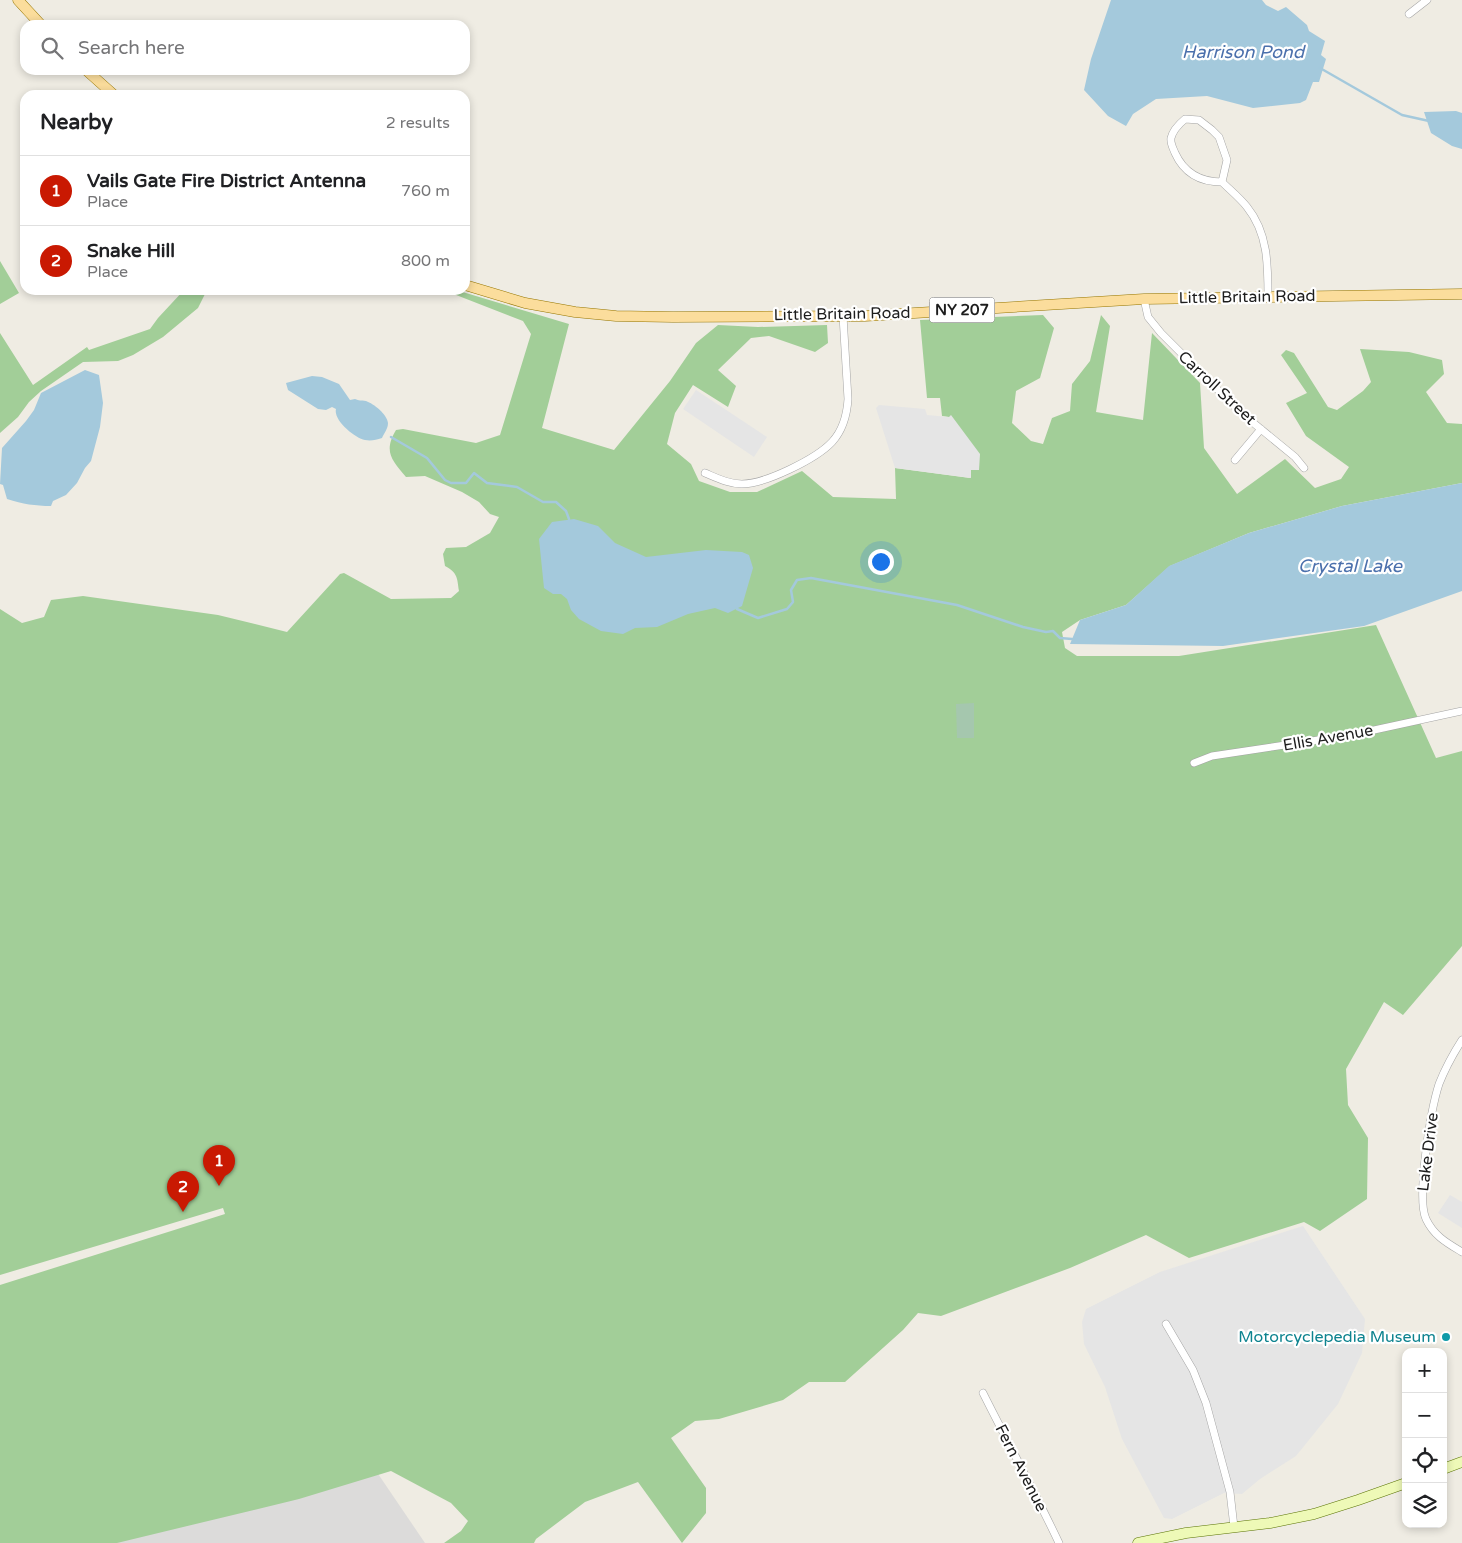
<!DOCTYPE html>
<meta charset="utf-8">
<style>
:root{--surface:#fff;--page:#f2f2f2;--text:#202124;--muted:#757577;--line:#e0e0e0;--accent:#c91902}
body{margin:0;font-family:"Varela Round",sans-serif;background:var(--page);color:var(--text)}
.controls{position:absolute;right:15px;bottom:15px;display:grid;overflow:hidden;border-radius:10px;box-shadow:0 2px 8px #0003}
.controls button{width:45px;height:45px;display:grid;place-items:center;padding:0;border:0;border-bottom:1px solid var(--line);background:var(--surface);color:var(--text);font:25px sans-serif}
.you{position:absolute;left:880px;top:561px;width:18px;height:18px;margin:-12px;border:4px solid #fff;border-radius:50%;background:#1a73e8;box-shadow:0 0 0 8px #1a73e833}
.badge{display:grid;place-items:center;width:32px;height:32px;border-radius:50%;background:var(--accent);color:#fff;font-size:16px;font-weight:700}
.pin{position:absolute;translate:-50% -41px;filter:drop-shadow(0 1px 2px #0008)}
.pin::after{content:'';position:absolute;top:26px;width:18px;height:15px;background:inherit;clip-path:polygon(0 0,100% 0,50% 100%)}
.list{margin:0;padding:0;list-style:none}
h2{display:flex;justify-content:space-between;align-items:center;height:65px;margin:0;padding:0 20px;font-size:21px}
h2 small{font-size:16px;font-weight:400;color:var(--muted)}
.list li{display:grid;grid-template-columns:32px 1fr auto;gap:15px;align-items:center;box-sizing:border-box;height:70px;padding:0 20px;border-top:1px solid var(--line)}
.list b{display:block;font-size:19px;white-space:nowrap}
.list p{margin:0;font-size:16px;white-space:nowrap;color:var(--muted)}
.list em{font-size:16px;font-style:normal;color:var(--muted)}
.icon{flex:none;width:28px;height:28px;fill:none;stroke:currentColor;stroke-width:2;stroke-linecap:round;stroke-linejoin:round}
.map{position:relative;flex:none;width:1462px;height:1543px;overflow:hidden}
.search{position:absolute;background:var(--surface);box-shadow:0 2px 8px #0003;left:20px;top:20px;width:450px;height:55px;display:flex;align-items:center;gap:12px;box-sizing:border-box;padding:0 18px;border-radius:15px;color:var(--muted);font-size:19px}
.panel{position:absolute;background:var(--surface);box-shadow:0 2px 8px #0003;left:20px;top:90px;width:450px;height:205px;border-radius:15px}
.map>svg:first-child{display:block}
</style>
<div class="map">
<svg width="1462" height="1543" viewBox="0 0 1462 1543">
<rect width="100%" height="100%" fill="#efece3"/>
<path fill="#dcdbda" d="M370,1462L425,1543H78Z"/>
<path fill="#a2ce98" d="M0,261L19,293L0,304Z
M184,290H207L198,308L163,337L133,355L118,361L83,362L41,391L29,402L18,417L0,433V333L33,385L87,347L89,350L150,329L158,318Z
M450,290H456L569,324L542,428L614,450L670,381L696,343L718,325L758,327L827,325L828,343L815,352L769,336L751,338L718,370L736,386L728,407L693,385L675,413L667,444L691,464L699,481L730,492H757L802,471L833,497L896,499L895,468L970,478L949,417L942,416L940,398H927L920,320L1043,315L1054,328L1040,378L1016,391L1012,423L1031,441L1043,444L1052,418L1070,411L1072,384L1090,361L1101,315L1110,326L1096,412L1143,420L1152,333L1200,383L1204,448L1237,494L1285,459L1315,488L1341,479L1349,467L1306,436L1286,403L1307,393L1281,355L1286,350L1294,353L1328,407L1337,410L1363,391L1371,382L1360,349L1409,352L1442,360L1444,374L1426,392L1447,423L1462,424V483L1342,506L1249,533L1170,566L1126,605L1080,620L1062,632L1065,648L1077,656H1179L1376,625L1436,758L1462,751V946L1403,1015L1384,1002L1346,1069L1348,1105L1368,1138L1367,1199L1320,1231L1304,1222L1189,1258L1146,1235L1070,1268L941,1316L918,1313L903,1330L845,1382H809L783,1400L719,1419L695,1421L671,1438L706,1488V1513L682,1543L638,1482L585,1502L536,1539L534,1543H444L461,1531L468,1521L451,1503L391,1471L299,1499L117,1543H0V1285L225,1214L223,1208L0,1275V609L22,623L44,617L51,600L83,596L218,615L287,632L340,574L344,573L391,599L451,598L459,591C457,578 458,573 445,566L443,554L446,548L466,547L490,533L499,517L490,514L479,502L462,492L425,476L406,477C392,460 383,452 396,430L403,429L476,443L500,435L531,334L523,321L451,293Z"/>
<path fill="#a5c7ae" d="M974,703V738H957L956,704Z"/>
<path fill="#e5e5e5" d="M696,390L767,437L754,457L683,409Z
M879,405L925,409L927,415L949,417L951,415L980,454L979,470H971V478L895,468L876,408Z
M1450,1195L1462,1202V1228L1438,1213Z
M1303,1226L1365,1319L1362,1353L1338,1404L1296,1456L1260,1479L1242,1494L1224,1493L1172,1519L1164,1518L1122,1439L1105,1387L1084,1344L1082,1322L1086,1309L1160,1272Z"/>
<path fill="#a4c9dc" d="M1111,0H1262L1266,5L1278,11L1286,7L1307,25L1309,31L1325,41L1321,55L1326,59L1319,82H1313L1306,100L1300,103L1253,108L1207,96L1156,99L1133,114L1126,126L1108,116L1084,90L1091,59Z
M1456,111L1462,113V149L1452,146L1431,133L1424,112Z
M85,370L99,375L103,403L100,427L91,461L85,468L77,483L66,495L53,501L51,506C35,506 23,504 7,499L3,485L0,484L2,448L26,421L34,410L41,393Z
M312,376L322,377L339,384L350,400L355,399C359,401 361,400 366,401C374,404 387,414 388,423C388,429 384,433 382,438C376,440 371,441 365,440C355,438 333,420 336,409L332,407L326,410L318,409L288,390L286,383Z
M1462,483V591L1364,626L1223,646L1070,644L1080,620L1126,605L1169,566L1249,533L1342,506Z
M574,519L598,526L615,543L646,557L706,550L742,552L749,555L753,568L742,606L728,613L715,608L688,614L657,627L635,628L623,634L601,631L579,619L571,610L567,599L561,594H553L544,588L539,539L552,522Z"/>
<g fill="none" stroke-linecap="round" stroke-linejoin="round">
<path stroke="#a4c9dc" stroke-width="2.5" d="M1320,68L1402,115L1429,121
M391,437L427,458L445,480L451,483H466L474,473L487,483L517,487L543,502H556L566,511L569,519
M737,609L758,618L787,609L793,602L791,590L797,580L811,578L957,605L1023,627L1046,632L1053,631L1060,638L1072,639"/>
<g stroke="#a4a4a4" stroke-width="8">
<path id="minor" d="M1409,14L1427,0
M1185,119L1199,120L1212,130L1219,137L1227,160L1222,182C1201,182 1184,173 1175,153C1173,148 1170,143 1171,138C1173,130 1179,124 1185,119Z
M1222,182C1230,190 1240,198 1247,207C1268,233 1268,265 1268,297
M1144,299L1148,317L1161,333L1240,412L1295,457L1304,468
M1235,460L1261,429
M705,473C717,478 729,484 742,484C765,484 816,459 832,442C843,430 847,415 848,399L843,316
M1194,763L1212,756L1351,735L1462,711
M1462,1040C1453,1054 1445,1069 1439,1084C1431,1109 1416,1197 1426,1219C1434,1236 1447,1243 1462,1252
M1166,1324L1193,1370L1206,1403L1230,1492L1234,1527
M983,1393C1008,1443 1035,1492 1059,1543"/>
</g>
<g stroke="#5a7306" stroke-width="11">
<path id="secondary" d="M1443,1469L1462,1462
M1138,1543L1186,1533L1270,1523L1314,1514L1358,1500L1406,1483"/>
</g>
<g stroke="#967601" stroke-width="11">
<path id="primary" d="M18,0L41,25
M86,70L114,95
M465,285L525,303L575,312L616,316L673,317L865,316L1144,299L1462,294"/>
</g>
<use href="#minor" stroke="#fff" stroke-width="7"/>
<use href="#secondary" stroke="#eef9b7" stroke-width="10"/>
<use href="#primary" stroke="#fbdd9c" stroke-width="10"/>
</g>
<circle fill="#0f9aa8" stroke="#fff" stroke-width="2" cx="1446" cy="1337" r="5"/>
<g text-anchor="middle" dominant-baseline="central" stroke-width="4.5" stroke-linejoin="round" paint-order="stroke">
<rect fill="#fff" stroke="#616161" stroke-width="1" x="929.5" y="297.5" width="65" height="25" rx="4"/>
<g font-size="15" font-weight="bold" fill="#1d1d1d">
<text x="962" y="310">NY 207</text>
</g>
<g font-size="16" fill="#1d1d1d" stroke="#fff">
<text transform="translate(1247 297) rotate(-1)">Little Britain Road</text>
<text transform="translate(842 314) rotate(-1)">Little Britain Road</text>
<text transform="translate(1217 388) rotate(43)">Carroll Street</text>
<text transform="translate(1328 738) rotate(-10)">Ellis Avenue</text>
<text transform="translate(1428 1152) rotate(-83)">Lake Drive</text>
<text transform="translate(1021 1468) rotate(63)">Fern Avenue</text>
</g>
<g font-size="16" fill="#0d838f" stroke="#fff" text-anchor="end">
<text x="1436" y="1337">Motorcyclepedia Museum</text>
</g>
<g font-size="18" font-style="italic" fill="#4b70ac" stroke="#fff">
<text x="1243" y="52">Harrison Pond</text>
<text x="1350" y="566">Crystal Lake</text>
</g>
</g>
</svg>
<div class="controls">
<button>+</button>
<button>−</button>
<button><svg class="icon" aria-label="locate" viewBox="0 0 24 24"><circle cx="12" cy="12" r="6"/><path d="M12 2v4M12 18v4M2 12h4M18 12h4"/></svg></button>
<button><svg class="icon" aria-label="layers" viewBox="0 0 24 24"><path d="M12 4l9 5-9 5-9-5zM3 14l9 5 9-5"/></svg></button>
</div>
<div class="you"></div>
<div class="pin badge" style="left:219px;top:1186px">1</div>
<div class="pin badge" style="left:183px;top:1212px">2</div>
<div class="search"><svg class="icon" aria-label="search" viewBox="0 0 24 24"><circle cx="10" cy="10" r="6"/><path d="M15 15l6 6"/></svg>Search here</div>
<section class="panel">
<h2>Nearby<small>2 results</small></h2>
<ul class="list">
<li><span class="badge">1</span><div><b>Vails Gate Fire District Antenna</b><p>Place</p></div><em>760 m</em></li>
<li><span class="badge">2</span><div><b>Snake Hill</b><p>Place</p></div><em>800 m</em></li>
</ul>
</section>
</div>
